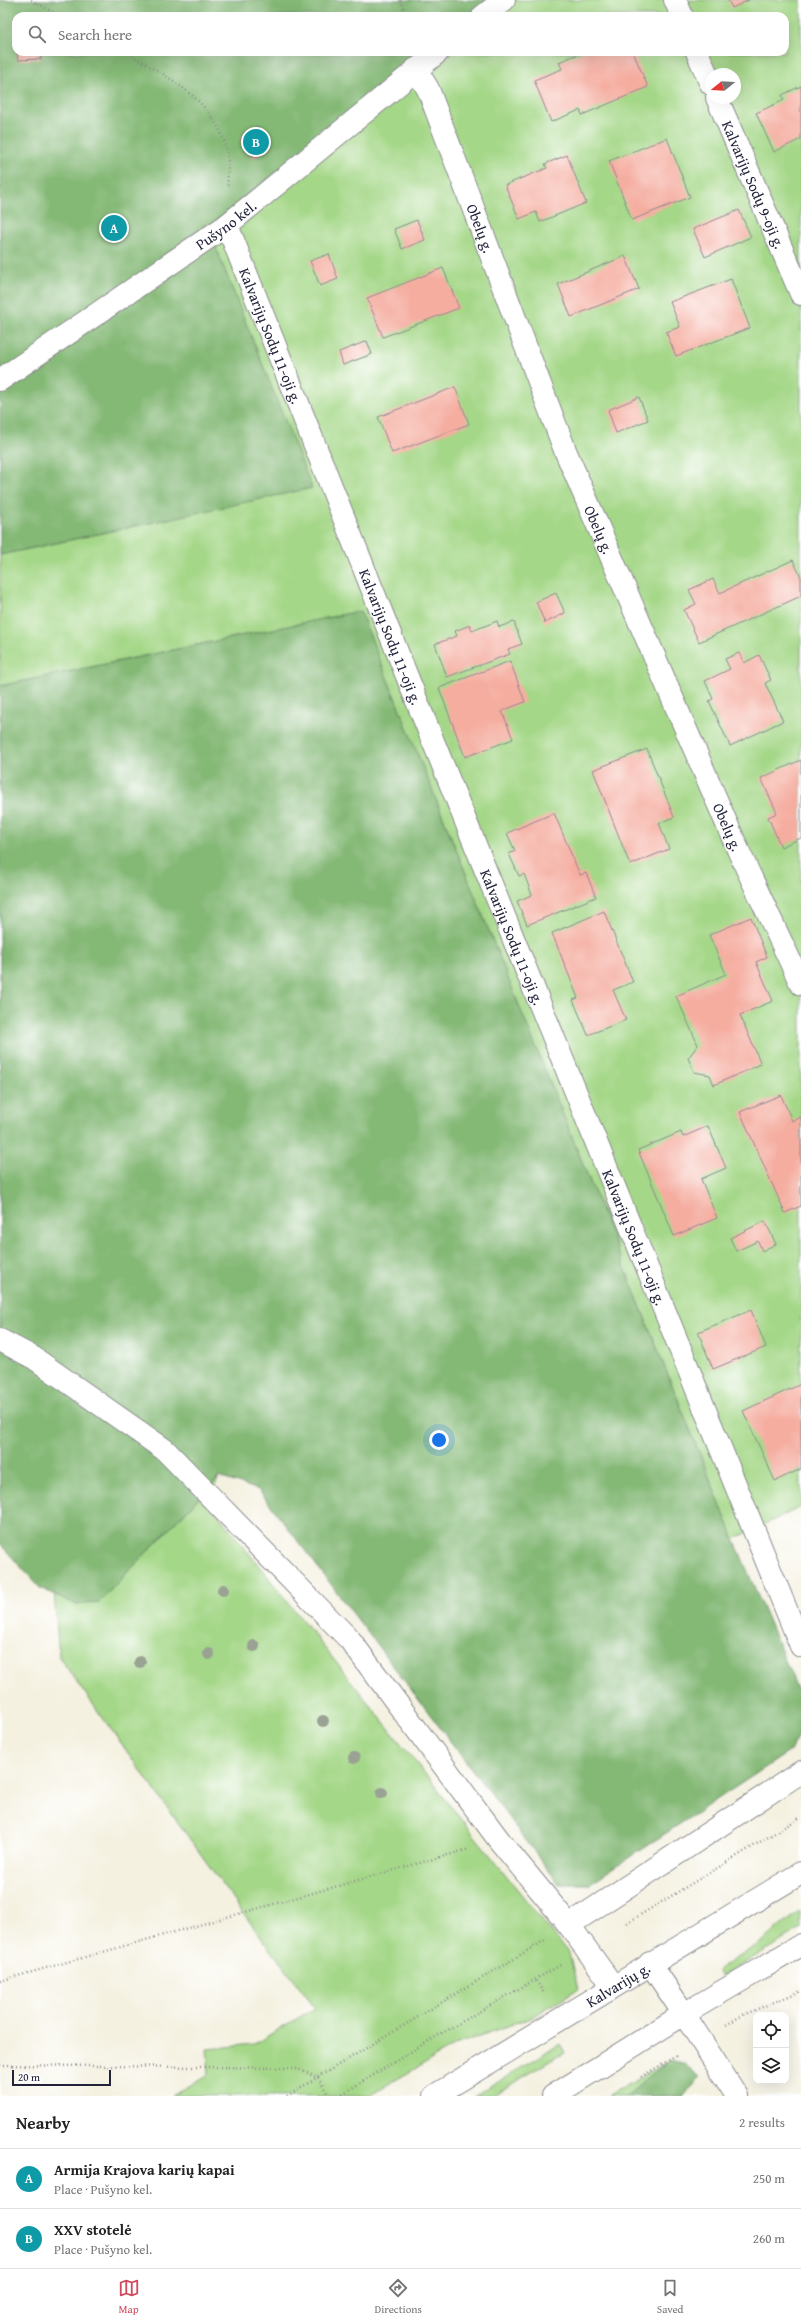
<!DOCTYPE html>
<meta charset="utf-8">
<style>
:root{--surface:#fff;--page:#f2f2f2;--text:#222;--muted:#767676;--line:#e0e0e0;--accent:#d1495b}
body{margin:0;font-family:"Gentium Book Plus",serif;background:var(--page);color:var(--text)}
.controls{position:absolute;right:12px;bottom:12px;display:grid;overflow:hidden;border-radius:8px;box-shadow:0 4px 16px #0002}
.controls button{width:36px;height:36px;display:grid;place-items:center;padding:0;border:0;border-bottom:1px solid var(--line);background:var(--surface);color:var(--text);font:20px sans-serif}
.compass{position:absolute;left:705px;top:68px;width:36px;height:36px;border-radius:50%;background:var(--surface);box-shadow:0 4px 16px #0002;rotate:252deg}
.scale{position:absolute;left:12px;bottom:10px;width:99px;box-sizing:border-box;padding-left:4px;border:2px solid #22223b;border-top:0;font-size:11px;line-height:14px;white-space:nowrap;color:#22223b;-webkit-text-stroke:3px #fff;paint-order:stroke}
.you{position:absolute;left:439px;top:1440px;width:14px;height:14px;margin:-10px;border:3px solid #fff;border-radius:50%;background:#1a73e8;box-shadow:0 0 0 6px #1a73e833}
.badge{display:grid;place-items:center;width:26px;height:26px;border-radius:50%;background:var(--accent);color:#fff;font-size:13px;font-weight:700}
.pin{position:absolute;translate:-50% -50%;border:2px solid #fff;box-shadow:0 1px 4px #0006}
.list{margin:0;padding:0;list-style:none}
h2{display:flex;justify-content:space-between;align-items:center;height:52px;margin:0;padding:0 16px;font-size:17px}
h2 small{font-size:13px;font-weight:400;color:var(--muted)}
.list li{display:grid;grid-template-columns:26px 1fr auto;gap:12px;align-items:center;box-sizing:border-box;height:60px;padding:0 16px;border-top:1px solid var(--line)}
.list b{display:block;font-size:15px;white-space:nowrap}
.list p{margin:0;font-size:13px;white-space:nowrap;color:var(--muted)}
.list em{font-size:13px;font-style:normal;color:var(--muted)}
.icon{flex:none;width:22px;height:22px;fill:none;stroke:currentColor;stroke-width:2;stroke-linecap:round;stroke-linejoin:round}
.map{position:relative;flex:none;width:801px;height:2096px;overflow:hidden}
.search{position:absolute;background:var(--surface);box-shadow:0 4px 16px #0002;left:12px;right:12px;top:12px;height:44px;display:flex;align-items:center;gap:10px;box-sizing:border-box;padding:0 14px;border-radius:12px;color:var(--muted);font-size:15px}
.sheet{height:172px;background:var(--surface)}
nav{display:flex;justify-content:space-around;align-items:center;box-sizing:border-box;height:56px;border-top:1px solid var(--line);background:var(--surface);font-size:11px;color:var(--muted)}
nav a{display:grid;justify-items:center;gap:2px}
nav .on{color:var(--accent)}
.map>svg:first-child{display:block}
</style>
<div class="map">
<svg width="801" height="2096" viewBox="0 0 801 2096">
<rect width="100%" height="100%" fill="#fff"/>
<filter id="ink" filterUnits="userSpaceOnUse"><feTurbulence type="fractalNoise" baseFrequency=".025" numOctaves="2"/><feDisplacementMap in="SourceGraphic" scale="8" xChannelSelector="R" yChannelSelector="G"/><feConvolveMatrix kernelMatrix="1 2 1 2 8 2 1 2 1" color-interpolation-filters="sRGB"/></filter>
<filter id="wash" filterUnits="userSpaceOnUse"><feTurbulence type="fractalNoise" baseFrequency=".012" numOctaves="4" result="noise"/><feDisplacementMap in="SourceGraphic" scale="16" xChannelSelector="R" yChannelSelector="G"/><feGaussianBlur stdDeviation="0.9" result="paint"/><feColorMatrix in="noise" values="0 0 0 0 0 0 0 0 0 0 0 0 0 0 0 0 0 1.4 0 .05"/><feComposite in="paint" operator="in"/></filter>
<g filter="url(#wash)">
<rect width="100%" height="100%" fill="#f4f1e0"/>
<path fill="#a4d787" stroke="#637c61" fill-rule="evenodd" d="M488,0H801V1507L734,1539L360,611L0,686V555L311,488L208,228L424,52H785V16H468ZM711,74H735V98H711Z
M219,1477L208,1502L569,1954L578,1989L534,2016L458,2044L368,2096H172L209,2074L207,2049L254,2044L315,2008L243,1913L59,1657L54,1592L77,1605L99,1602Z
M801,1910V1929L721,1977L717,1970L762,1942Z
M560,2044L565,2052L492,2096H475Z
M670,2060L625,2096H607Z"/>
<path fill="#83b874" stroke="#526d58" d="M0,0H488L468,16H16V52H424L208,228L312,488L0,555Z
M360,611L734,1539L801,1698V1727L792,1750L589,1884H559L259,1490L219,1477L99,1602L77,1605L40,1588L0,1544V686Z
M670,2060L683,2063L700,2077L685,2096H625Z"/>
<g id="blocks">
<path fill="#f5ada0" d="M728,0H749L732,8Z
M17,52H40L41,59L18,60Z
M583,52H633L648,87L582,115L580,110L551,122L534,80L562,69L559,62Z
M801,86V139L774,152L756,113L784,100L782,95Z
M257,126L271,145L254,158L240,139Z
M667,138L690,197L632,220L609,161Z
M567,155L586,203L540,222L536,212L519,219L505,185L547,168L545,164Z
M739,210L751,237L705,257L693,229Z
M417,220L425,240L402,249L394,229Z
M329,254L338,279L320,286L310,261Z
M625,256L639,289L571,317L558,284Z
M443,268L459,308L383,337L367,298Z
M731,279L750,328L676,356L666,332L680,327L670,302Z
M367,341L372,354L343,365L339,352Z
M455,387L469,424L392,453L378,417Z
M639,397L648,420L616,433L608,410Z
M793,560L801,577V596L699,642L684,610L696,604L689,590L713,579L720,593Z
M556,593L565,613L545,623L536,602Z
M497,621L499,627L514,622L522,644L508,649L510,654L447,677L435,644L457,636L455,631L470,625L472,631Z
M739,653L744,663L759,655L771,680L765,683L783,721L730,746L709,701L713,699L705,681L730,669L725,659Z
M510,661L525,702L502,711L513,739L465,757L439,688Z
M647,749L674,817L659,823L669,849L630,865L593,770Z
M801,760V838L781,847L768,817L777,813L761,778Z
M554,813L580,875L586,873L596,897L527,925L517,901L532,895L524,874L519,876L509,854L515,851L507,833Z
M604,911L633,982L613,990L626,1020L588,1035L573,1000L578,998L552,933Z
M751,917L767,957L756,962L773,1001L740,1015L761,1064L714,1085L710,1075L694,1072L688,1058L698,1045L676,996L726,974L709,935Z
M781,1095L792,1121L801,1117V1206L785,1213L740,1112Z
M708,1126L726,1168L701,1179L717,1218L674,1236L638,1150L681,1132L683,1137Z
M765,1221L776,1244L762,1251L758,1241L736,1251L730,1238Z
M751,1310L766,1347L713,1369L698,1332Z
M801,1384V1469L775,1481L743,1411Z"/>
</g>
</g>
<g filter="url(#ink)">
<use href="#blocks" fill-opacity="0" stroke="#8b8a8e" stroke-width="1"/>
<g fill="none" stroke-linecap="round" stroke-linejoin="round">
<g stroke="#8b8a8e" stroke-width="24">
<g id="street">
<path d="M675,0L682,16"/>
<path d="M483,16L504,0"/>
<path d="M697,52L711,84"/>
<path id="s1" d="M416,69L428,89L565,450L739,852L801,984"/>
<path id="s2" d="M717,98L801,294"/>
<path id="s3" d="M227,225L420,709L801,1646"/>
<path id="s4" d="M0,380L227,225L438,52"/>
<path d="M0,1340L34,1358L165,1450L350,1640L499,1840L569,1925L613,1986"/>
<path d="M569,1925L801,1772"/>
<path d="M684,2014L737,2096"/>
</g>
</g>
<g stroke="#8b8a8e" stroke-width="24">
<g id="primary">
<path d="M650,1963L684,2014"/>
<path id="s5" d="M434,2096L801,1873"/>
<path d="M553,2096L684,2014L801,1945"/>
</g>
</g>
<path stroke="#8b8a8e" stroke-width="2.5" stroke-dasharray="1 3" stroke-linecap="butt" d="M31,0L60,16
M400,0L407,16
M125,52C166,75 216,101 227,151C229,162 227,176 228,188
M627,1923L801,1817
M0,1981L469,1849
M536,1981L545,1994
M726,2025L743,2015L801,1991
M0,2065L296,2068L318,2078L329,2096
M641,2077L678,2055
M287,2096L545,1940
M339,2096L437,2036L562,1964"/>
<use href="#street" stroke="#fff" stroke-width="22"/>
<use href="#primary" stroke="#fff" stroke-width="22"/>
</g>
<g fill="#9aa294">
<circle cx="223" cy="1590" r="6"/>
<circle cx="254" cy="1646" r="6"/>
<circle cx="209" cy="1654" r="6"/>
<circle cx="140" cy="1662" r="6"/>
<circle cx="323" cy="1721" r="6"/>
<circle cx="354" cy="1758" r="6"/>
<circle cx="382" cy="1793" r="6"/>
</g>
</g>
<g text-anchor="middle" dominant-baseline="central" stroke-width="4" stroke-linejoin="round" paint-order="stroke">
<g font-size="15" fill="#22223b" stroke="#fff">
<text stroke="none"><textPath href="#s2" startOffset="94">Kalvarijų Sodų 9-oji g.</textPath></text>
<text stroke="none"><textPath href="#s4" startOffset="274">Pušyno kel.</textPath></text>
<text stroke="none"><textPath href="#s1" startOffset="172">Obelų g.</textPath></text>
<text stroke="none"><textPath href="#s3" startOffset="119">Kalvarijų Sodų 11-oji g.</textPath></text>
<text stroke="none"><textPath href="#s1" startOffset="496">Obelų g.</textPath></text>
<text stroke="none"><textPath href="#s3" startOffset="443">Kalvarijų Sodų 11-oji g.</textPath></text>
<text stroke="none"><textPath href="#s1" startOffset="820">Obelų g.</textPath></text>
<text stroke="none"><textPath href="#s3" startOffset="767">Kalvarijų Sodų 11-oji g.</textPath></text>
<text stroke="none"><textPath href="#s3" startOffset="1091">Kalvarijų Sodų 11-oji g.</textPath></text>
<text stroke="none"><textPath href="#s5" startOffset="215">Kalvarijų g.</textPath></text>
</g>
</g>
</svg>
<div class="controls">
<button><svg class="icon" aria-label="locate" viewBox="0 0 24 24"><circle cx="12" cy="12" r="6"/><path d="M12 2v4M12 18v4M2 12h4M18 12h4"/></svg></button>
<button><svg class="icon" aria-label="layers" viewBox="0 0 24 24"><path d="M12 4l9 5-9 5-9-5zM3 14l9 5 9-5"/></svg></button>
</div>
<svg class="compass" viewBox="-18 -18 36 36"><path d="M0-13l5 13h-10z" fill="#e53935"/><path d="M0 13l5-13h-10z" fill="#767676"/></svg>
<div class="scale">20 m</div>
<div class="you"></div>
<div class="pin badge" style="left:114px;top:228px;background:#0f9aa8">A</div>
<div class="pin badge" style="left:256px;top:142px;background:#0f9aa8">B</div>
<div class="search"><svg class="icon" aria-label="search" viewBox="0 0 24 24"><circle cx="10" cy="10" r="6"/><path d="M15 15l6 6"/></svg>Search here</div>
</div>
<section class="sheet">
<h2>Nearby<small>2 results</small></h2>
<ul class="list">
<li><span class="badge" style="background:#0f9aa8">A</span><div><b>Armija Krajova karių kapai</b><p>Place · Pušyno kel.</p></div><em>250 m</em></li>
<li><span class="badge" style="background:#0f9aa8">B</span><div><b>XXV stotelė</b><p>Place · Pušyno kel.</p></div><em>260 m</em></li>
</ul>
</section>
<nav>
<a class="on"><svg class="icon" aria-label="map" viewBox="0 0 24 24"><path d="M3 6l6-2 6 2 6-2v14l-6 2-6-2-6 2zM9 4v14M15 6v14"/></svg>Map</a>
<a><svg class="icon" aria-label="directions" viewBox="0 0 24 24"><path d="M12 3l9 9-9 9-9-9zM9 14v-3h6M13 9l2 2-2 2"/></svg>Directions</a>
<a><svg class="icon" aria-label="saved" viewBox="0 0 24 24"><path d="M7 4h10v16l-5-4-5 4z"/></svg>Saved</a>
</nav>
